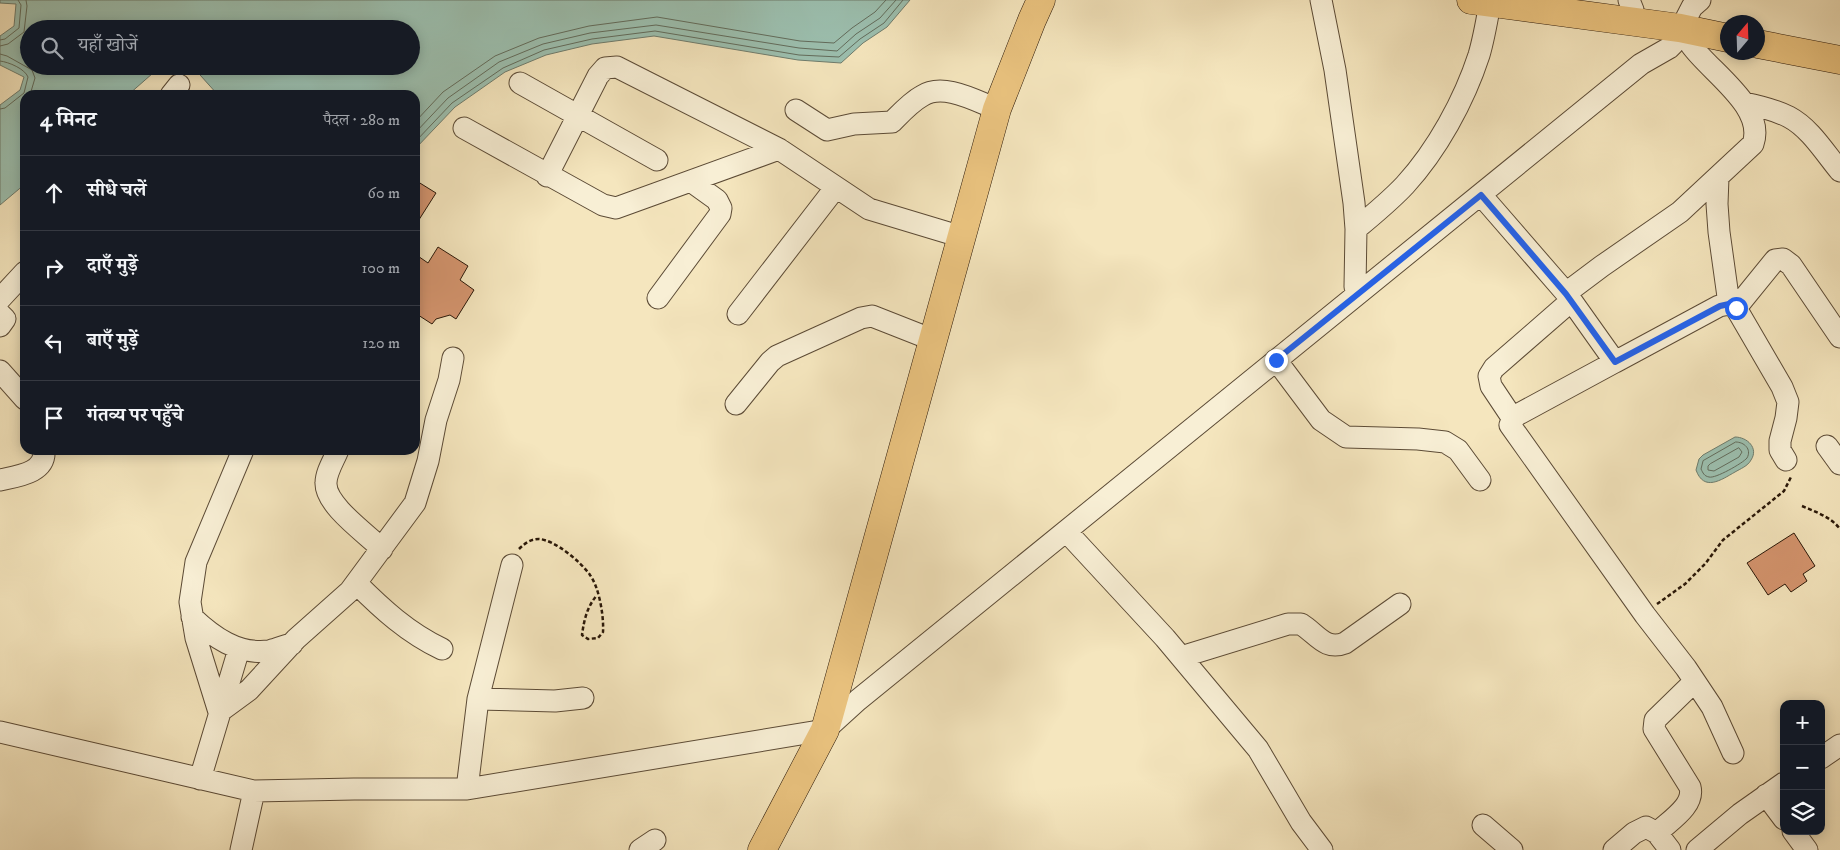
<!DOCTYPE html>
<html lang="hi">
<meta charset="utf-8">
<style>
:root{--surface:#171b24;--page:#242831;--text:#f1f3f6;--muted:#9ea1a6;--line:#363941}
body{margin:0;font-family:"IM FELL DW Pica","Noto Serif Devanagari",serif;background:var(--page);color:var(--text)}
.controls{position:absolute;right:15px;bottom:15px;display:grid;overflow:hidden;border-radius:10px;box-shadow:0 2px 12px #0003}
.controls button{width:45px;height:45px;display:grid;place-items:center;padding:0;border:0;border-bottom:1px solid var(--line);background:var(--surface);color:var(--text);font:25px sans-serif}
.compass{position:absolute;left:1720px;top:15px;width:45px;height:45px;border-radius:50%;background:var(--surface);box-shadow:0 2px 12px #0003;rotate:19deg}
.stop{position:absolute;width:15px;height:15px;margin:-11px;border:4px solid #2563eb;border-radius:50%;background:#fff}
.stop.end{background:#2563eb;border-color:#fff;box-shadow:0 1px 5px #0008}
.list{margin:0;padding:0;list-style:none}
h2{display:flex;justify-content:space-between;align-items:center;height:65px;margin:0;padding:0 20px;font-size:21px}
h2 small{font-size:16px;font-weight:400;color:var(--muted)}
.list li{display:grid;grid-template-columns:32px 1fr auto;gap:15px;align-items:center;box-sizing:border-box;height:75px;padding:0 20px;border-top:1px solid var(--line)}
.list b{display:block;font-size:19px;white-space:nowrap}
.list em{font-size:16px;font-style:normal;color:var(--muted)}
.icon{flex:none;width:28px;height:28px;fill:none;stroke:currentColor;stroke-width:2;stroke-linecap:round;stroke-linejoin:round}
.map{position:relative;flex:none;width:1840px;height:850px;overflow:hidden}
.search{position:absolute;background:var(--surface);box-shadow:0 2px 12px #0003;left:20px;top:20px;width:400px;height:55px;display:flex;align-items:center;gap:12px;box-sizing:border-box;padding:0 18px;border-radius:28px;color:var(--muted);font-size:19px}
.panel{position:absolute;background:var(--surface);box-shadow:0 2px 12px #0003;left:20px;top:90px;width:400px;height:365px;border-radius:15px}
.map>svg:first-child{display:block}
</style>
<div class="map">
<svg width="1840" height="850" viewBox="0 0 1840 850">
<rect width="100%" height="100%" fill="#f5e6be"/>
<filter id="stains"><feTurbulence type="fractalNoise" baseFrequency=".004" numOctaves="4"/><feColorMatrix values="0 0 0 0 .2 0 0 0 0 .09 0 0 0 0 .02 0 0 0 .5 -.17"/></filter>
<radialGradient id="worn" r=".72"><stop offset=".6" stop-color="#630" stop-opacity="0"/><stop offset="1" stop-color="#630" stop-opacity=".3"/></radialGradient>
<path fill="#9cc0b0" stroke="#6e7c6d" d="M0,0H910L887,27L863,43L841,63L798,60L654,36L592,44L546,55L505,72L455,107L415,149V95H218L192,66H411V29H29V66H161L128,95H25V184L0,205V105L20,90L24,77L0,65V36L14,26L16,4L0,3Z
M1735,437C1747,437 1759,448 1751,460C1748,466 1740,469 1735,472C1721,480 1704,492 1696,470L1699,459L1703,455Z"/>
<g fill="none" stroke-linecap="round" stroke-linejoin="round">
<path stroke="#626c5c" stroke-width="1" d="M0,40L5,39L19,28L21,5L18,0
M0,46L8,44L24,32L27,6L26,0
M0,54L7,56L32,70L35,78L30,95
M0,61C9,62 25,69 28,77L24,93L5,108L0,109
M415,122L443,92L495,56L539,38L589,26L657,17L800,41L834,43L852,28L875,12L886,0
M415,133L448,98L499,62L543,44L590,33L656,25L799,48L837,51L856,34L880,18L896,0
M415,142L452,103L503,68L544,50L592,39L655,31L799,55L839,57L860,39L884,23L903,0
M1736,442C1744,442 1752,449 1747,458C1743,463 1715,479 1709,477C1704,476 1703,473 1701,469L1703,461Z
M1739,448L1742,452L1739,457L1714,471L1708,470V466L1710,464Z"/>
</g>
<path fill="#d5956f" stroke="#291708" d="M415,180L436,193L415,226Z
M438,247L468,266L460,280L474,290L456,319L450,315L436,319L432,324L415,313V254L428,263Z
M1794,533L1815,566L1803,574L1807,581L1791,592L1785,584L1768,595L1747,563Z"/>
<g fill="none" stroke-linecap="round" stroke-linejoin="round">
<g stroke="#5c4b36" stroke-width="23">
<path id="minor" d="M1321,0L1335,70L1354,203L1356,229L1355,287L1359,293
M1629,0L1633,10L1634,22
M520,83L657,160
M171,95L179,85
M1744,103C1759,106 1775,110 1789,117C1810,128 1825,153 1840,171
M796,110L827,130L854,124L892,122C901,113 911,102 922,96C943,82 976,101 997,109
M464,128L603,205L616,208L779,149
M547,176L598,76L605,68L617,67L779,149L869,209L962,237
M1718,177L1717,204L1719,232L1729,304
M1481,195L1566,293L1615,362L1517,415L1513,419L1510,425L1645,615L1686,668L1712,707L1733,753
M1356,229C1373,215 1390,201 1405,185C1437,150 1464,101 1479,55C1484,38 1487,20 1490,3
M1566,293L1602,266L1680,212L1753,144C1766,107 1710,72 1691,45
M658,298L720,214L721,208L717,200L692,182
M0,299L25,272
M1736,308L1775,260L1783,259L1791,265L1840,337
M0,314L5,319L0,326
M738,314L836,187
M1276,360L1321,420L1346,437L1418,439L1445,442L1458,450L1480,480
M1615,362L1719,306L1729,304L1736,308L1782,387L1788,402L1786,418L1780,441V450L1786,460
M0,371L25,399
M736,404L770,362L777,356L861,318L872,316L933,340
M1513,419L1491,386L1489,376L1494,368L1571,301
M1827,446L1840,464
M243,450L196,562L190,602L196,638L219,712L249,690L296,639L350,591L415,503L428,461L436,420L449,380L453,358
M338,450C334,460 326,472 326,483C325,505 367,534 382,549
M0,480C18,476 46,473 44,450
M1066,531L1165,638L1258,749L1301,822L1322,850
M356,583C382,609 408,633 442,649
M192,617C213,637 238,655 269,651C276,649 284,646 292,644
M1181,657L1288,624H1301C1317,634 1325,651 1345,643L1400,604
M478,699L555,701L583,698
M0,732L254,791L354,789H467L825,730L858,700L1641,64L1669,48L1673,44L1692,7L1700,0
M1821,758L1840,745
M200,779L239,649
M467,789L478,699L512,565
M1766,795L1784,819
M1483,825L1512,850
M1793,831L1807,850
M1657,833C1669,821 1695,806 1690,787L1654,729L1655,720L1694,682
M241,850L254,791
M640,850L655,840
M1614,850L1634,833L1646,827L1657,833L1670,850
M1697,850L1740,814L1784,783"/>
</g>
<g stroke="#291708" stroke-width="29">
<path id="major" d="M1471,0L1680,28L1728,38
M1758,44L1840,60
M762,850L825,730L997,109L1032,20L1041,0"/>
</g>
<path stroke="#291708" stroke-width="2.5" stroke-dasharray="4 2.5" stroke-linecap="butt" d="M1802,506C1816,512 1831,517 1840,529
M519,549C525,543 531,539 539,539C555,540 581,562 590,575C599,587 604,616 603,632L598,638L588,639L582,635C584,620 587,607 597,595
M1657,604L1685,584L1705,564L1723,540L1784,491L1791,477"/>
<use href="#minor" stroke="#f8efd5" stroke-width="21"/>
<use href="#major" stroke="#eac37f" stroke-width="28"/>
</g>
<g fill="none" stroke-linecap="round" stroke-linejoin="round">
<path stroke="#2563eb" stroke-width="6" d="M1276,360L1481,195L1566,294L1615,362L1720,306L1729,304L1736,308"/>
</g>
<rect width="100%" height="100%" filter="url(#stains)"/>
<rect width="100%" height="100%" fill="url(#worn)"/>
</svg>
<div class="controls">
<button>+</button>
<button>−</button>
<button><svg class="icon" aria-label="layers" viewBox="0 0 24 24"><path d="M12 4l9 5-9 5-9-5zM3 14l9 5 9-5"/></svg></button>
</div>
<svg class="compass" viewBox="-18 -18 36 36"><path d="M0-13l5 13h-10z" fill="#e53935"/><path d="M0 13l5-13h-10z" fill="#9ea1a6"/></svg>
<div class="stop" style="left:1736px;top:308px"></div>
<div class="stop end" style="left:1276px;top:360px"></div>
<div class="search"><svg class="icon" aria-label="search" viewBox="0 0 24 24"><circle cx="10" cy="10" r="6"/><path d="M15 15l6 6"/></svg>यहाँ खोजें</div>
<section class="panel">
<h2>4 मिनट<small>पैदल · 280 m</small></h2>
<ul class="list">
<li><svg class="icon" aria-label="ahead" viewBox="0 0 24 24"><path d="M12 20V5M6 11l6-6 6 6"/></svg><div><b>सीधे चलें</b></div><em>60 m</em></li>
<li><svg class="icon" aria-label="right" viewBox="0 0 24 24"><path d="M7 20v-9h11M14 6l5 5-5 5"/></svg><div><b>दाएँ मुड़ें</b></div><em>100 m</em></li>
<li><svg class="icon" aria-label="left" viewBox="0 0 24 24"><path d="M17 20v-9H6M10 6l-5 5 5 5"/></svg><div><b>बाएँ मुड़ें</b></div><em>120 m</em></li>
<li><svg class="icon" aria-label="arrive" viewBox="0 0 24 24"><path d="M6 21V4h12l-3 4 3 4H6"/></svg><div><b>गंतव्य पर पहुँचे</b></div></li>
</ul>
</section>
</div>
